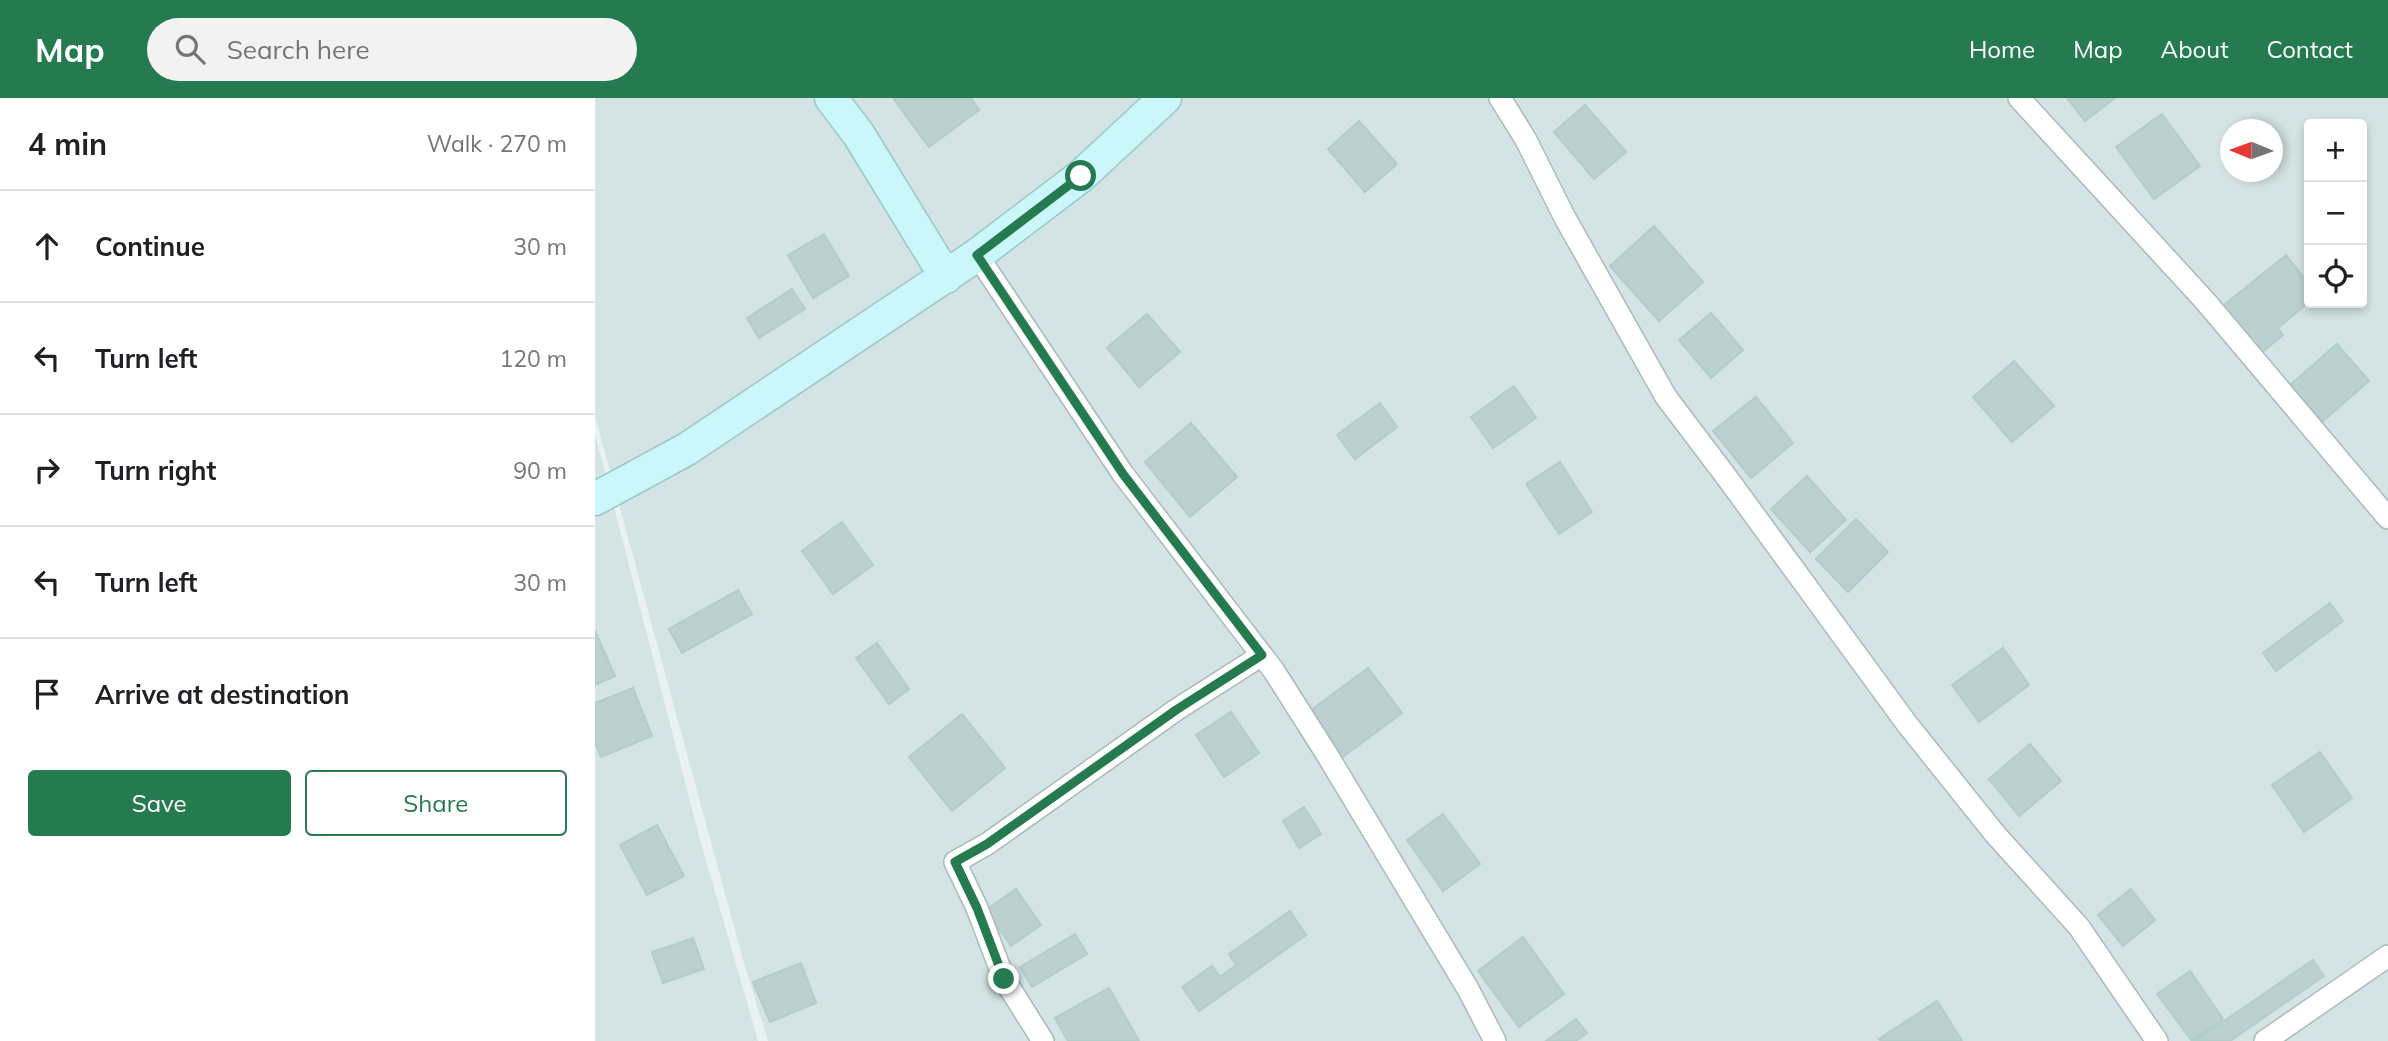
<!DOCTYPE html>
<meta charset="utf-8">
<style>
:root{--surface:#fff;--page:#f2f2f2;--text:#202124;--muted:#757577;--line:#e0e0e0;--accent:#257a50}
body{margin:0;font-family:Mulish,sans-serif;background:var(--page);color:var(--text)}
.controls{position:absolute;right:21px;top:21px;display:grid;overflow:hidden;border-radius:7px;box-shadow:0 4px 10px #0003}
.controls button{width:63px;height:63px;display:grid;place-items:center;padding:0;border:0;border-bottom:2px solid var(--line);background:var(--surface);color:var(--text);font:35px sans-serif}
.compass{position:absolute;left:1625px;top:21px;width:63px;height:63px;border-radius:50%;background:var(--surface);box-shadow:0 4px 10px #0003;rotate:271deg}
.stop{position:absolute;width:21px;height:21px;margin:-16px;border:5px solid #257a50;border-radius:50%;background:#fff}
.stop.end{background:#257a50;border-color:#fff;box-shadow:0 2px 7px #0008}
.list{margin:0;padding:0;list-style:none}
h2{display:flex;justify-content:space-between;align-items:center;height:91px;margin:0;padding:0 28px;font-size:30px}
h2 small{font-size:23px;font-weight:400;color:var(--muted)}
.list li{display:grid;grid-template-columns:46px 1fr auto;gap:21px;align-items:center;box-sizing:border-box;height:112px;padding:0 28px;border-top:2px solid var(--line)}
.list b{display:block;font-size:26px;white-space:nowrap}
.list em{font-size:23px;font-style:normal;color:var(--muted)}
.actions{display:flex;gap:14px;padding:21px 28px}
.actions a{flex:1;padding:16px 0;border:2px solid var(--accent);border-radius:7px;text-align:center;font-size:24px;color:var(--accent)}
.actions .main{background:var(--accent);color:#fff}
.icon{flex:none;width:38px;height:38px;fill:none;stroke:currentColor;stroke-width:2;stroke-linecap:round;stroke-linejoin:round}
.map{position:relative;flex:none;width:1793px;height:943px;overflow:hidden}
header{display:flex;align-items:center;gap:42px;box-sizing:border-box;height:98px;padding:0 35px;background:var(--accent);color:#fff}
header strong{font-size:33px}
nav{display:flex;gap:38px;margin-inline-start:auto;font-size:24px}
.search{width:490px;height:63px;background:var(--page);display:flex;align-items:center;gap:18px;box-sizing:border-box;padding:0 24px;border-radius:38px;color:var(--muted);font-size:26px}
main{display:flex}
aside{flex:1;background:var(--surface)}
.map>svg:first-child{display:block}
</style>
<header>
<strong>Map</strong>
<div class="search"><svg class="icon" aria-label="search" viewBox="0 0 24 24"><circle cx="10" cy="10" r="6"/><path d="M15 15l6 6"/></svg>Search here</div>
<nav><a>Home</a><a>Map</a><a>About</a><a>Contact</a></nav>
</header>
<main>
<aside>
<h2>4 min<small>Walk · 270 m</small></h2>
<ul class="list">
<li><svg class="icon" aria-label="ahead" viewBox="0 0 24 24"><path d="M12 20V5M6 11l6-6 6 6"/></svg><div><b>Continue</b></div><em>30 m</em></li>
<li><svg class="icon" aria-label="left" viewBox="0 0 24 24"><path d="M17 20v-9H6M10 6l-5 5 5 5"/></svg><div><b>Turn left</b></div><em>120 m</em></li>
<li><svg class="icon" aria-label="right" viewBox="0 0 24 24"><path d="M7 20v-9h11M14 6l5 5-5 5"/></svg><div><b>Turn right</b></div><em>90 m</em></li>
<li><svg class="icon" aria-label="left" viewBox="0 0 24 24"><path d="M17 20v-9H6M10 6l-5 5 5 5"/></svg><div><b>Turn left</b></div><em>30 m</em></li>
<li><svg class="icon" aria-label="arrive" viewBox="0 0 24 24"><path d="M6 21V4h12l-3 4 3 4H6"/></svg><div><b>Arrive at destination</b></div></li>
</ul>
<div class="actions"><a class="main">Save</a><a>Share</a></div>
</aside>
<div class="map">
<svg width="1793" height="943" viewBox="0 0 1793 943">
<rect width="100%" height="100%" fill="#e8f2f2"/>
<path fill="#d4e3e3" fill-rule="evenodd" d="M0,0H1793V943H173L147,858L0,318ZM1714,26H1767V205H1714ZM1636,32H1678V74H1636Z
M0,336L104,738L163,943H0Z"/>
<path fill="#bcd0cf" stroke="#b2cdcc" stroke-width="2" d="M298,0H376L384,12L334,49Z
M1472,0H1520L1490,23Z
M990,7L1031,54L999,81L959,34Z
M1567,16L1605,68L1559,101L1521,49Z
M764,23L802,66L770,94L733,51Z
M1059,128L1108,184L1064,223L1015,168Z
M229,136L254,178L218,200L193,157Z
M1691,157L1714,186V204L1683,230L1688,237L1666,255L1628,208Z
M197,191L210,211L164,240L152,220Z
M1116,215L1148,252L1116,280L1084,242Z
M552,216L585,254L544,289L512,250Z
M1742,246L1774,283L1727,324L1695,287Z
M1419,263L1459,308L1417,344L1378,299Z
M919,288L941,320L898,350L876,319Z
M1161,299L1198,345L1156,380L1118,333Z
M785,305L802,329L760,361L742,337Z
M596,325L642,379L595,419L550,364Z
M965,364L997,414L964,436L931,386Z
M1212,378L1251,422L1215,454L1176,411Z
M1261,421L1293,454L1253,494L1221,461Z
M247,424L278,467L238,496L207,453Z
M143,492L157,516L87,555L74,531Z
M1735,505L1748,523L1681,573L1668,555Z
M0,533L20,578L0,587Z
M282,545L314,591L294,606L261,560Z
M1408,550L1434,587L1384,624L1357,587Z
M773,570L807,615L745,661L712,615Z
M38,590L57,638L6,659L0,645V605Z
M636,614L664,655L629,679L601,637Z
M367,616L410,670L357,713L314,659Z
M1435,646L1466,683L1424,718L1394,681Z
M1725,654L1757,700L1709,734L1677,687Z
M709,709L726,736L704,750L688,723Z
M848,716L885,766L848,793L812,742Z
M62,727L89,778L52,797L25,747Z
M421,791L446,827L416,848L391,812Z
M1536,791L1560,822L1528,848L1503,817Z
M695,813L711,837L604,913L587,889L617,868L625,879L641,867L634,856Z
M480,836L492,856L437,889L425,869Z
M928,839L969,896L924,929L883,873Z
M98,840L109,871L68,885L57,854Z
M1718,862L1729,878L1635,943H1600Z
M206,865L221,905L175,924L158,884Z
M1595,873L1628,921L1597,943L1562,896Z
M514,890L544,943H473L460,920Z
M1342,903L1367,943H1286L1284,941Z
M981,921L992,935L981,943H951Z"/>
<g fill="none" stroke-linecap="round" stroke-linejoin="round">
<g stroke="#a9baba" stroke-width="24">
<path id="street" d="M905,0L931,42L970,120L1071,299L1133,381L1312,626L1400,736L1484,829L1562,943
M1424,0L1611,204L1793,420
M382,157L528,376L679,573L731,655L873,891L900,943
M448,943L409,881L382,810L360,764L392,746L581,612L667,557
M1670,943L1793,858"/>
</g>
<g stroke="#9ac8cb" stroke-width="35">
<path id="secondary" d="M236,0L264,37L351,179
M0,401L92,351L382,157L486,78L570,0"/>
</g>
<use href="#street" stroke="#fff" stroke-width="21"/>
<use href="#secondary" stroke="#cbf6fa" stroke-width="32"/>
</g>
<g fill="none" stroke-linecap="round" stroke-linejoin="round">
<path stroke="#257a50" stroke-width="9" d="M409,881L382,810L360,764L392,746L581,612L667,557L528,376L382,157L486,78"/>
</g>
</svg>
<div class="controls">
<button>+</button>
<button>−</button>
<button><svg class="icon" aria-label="locate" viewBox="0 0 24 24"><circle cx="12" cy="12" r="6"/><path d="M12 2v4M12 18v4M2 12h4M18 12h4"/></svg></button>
</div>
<svg class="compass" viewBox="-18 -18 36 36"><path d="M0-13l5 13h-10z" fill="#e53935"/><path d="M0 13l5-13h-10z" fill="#757577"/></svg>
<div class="stop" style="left:486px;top:78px"></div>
<div class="stop end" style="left:409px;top:881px"></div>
</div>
</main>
